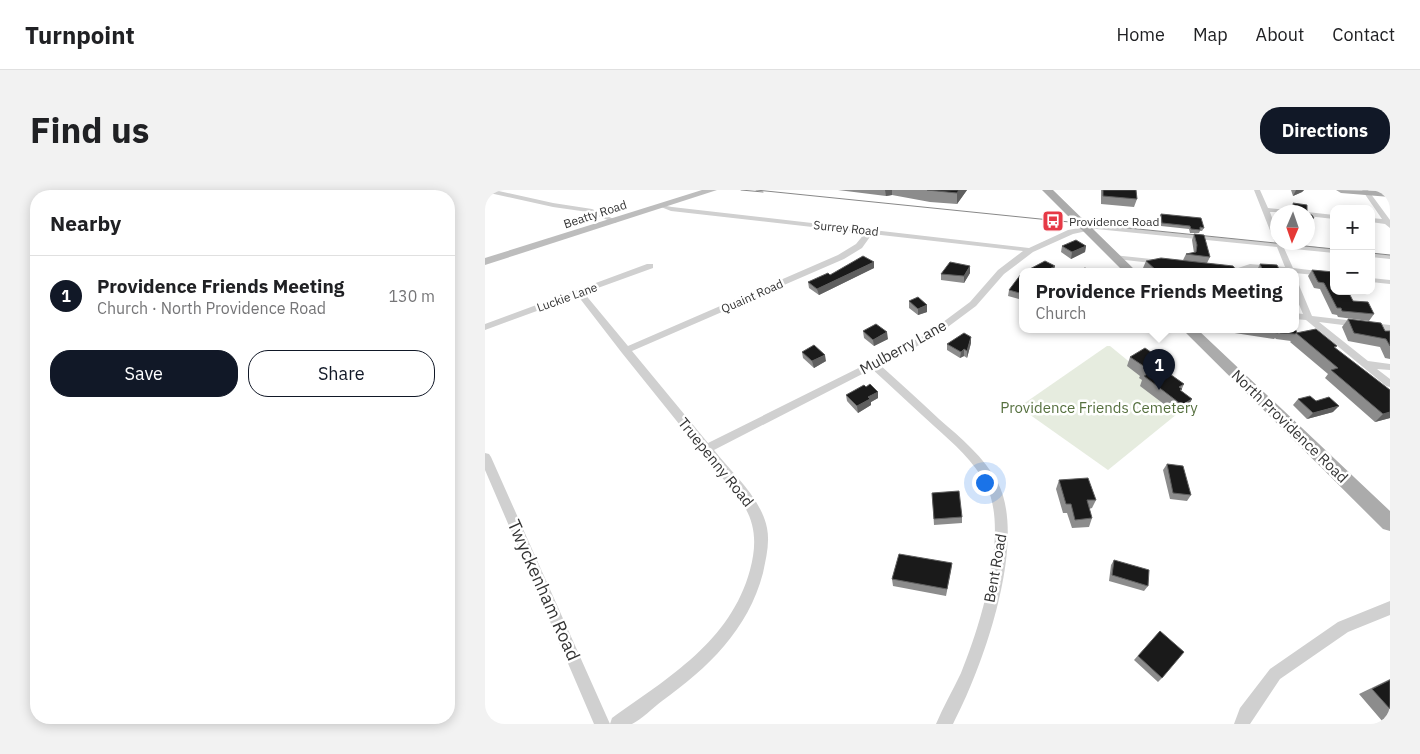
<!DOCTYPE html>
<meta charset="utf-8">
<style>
:root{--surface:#fff;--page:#f2f2f2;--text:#202124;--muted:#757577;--line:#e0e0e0;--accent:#111827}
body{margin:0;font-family:"IBM Plex Sans",sans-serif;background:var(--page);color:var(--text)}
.controls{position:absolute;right:15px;top:15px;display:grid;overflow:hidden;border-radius:10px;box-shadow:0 2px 12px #0003}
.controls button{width:45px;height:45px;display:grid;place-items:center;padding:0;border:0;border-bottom:1px solid var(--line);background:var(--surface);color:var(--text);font:25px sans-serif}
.compass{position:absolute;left:785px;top:15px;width:45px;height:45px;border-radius:50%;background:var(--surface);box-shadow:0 2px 12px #0003;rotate:182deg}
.you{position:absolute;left:499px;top:292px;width:18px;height:18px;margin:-12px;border:4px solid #fff;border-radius:50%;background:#1a73e8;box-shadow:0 0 0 8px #1a73e833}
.badge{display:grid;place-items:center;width:32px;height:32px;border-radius:50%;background:var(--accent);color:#fff;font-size:16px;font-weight:700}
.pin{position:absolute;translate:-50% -41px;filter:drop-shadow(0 1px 2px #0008)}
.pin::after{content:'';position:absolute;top:26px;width:18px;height:15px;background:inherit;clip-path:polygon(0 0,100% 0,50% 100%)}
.popup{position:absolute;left:534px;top:78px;width:280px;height:65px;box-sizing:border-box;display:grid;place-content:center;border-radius:10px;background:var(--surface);filter:drop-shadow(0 1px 4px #0005);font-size:16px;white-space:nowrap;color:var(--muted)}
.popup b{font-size:19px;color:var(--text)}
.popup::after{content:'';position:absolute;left:50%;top:100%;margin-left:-10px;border:10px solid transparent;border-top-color:var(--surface)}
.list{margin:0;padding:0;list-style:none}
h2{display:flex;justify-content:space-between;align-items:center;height:65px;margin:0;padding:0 20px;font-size:21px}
h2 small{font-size:16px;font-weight:400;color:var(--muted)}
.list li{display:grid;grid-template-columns:32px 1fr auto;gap:15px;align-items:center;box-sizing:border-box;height:80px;padding:0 20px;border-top:1px solid var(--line)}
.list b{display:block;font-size:19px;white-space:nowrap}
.list p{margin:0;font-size:16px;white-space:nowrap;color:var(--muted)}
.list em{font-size:16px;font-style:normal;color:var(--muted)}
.actions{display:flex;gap:10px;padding:15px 20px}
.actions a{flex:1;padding:11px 0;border:1px solid var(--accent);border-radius:20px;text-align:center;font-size:18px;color:var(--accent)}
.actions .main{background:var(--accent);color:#fff}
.map{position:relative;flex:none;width:905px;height:534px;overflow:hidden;border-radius:20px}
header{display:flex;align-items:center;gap:30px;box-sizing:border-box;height:70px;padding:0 25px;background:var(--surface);border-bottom:1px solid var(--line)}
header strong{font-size:24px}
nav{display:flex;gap:28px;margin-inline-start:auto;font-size:18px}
.intro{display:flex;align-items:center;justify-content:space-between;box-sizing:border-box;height:120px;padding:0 30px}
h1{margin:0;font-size:35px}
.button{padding:12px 22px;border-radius:20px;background:var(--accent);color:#fff;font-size:18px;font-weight:700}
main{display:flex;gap:30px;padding:0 30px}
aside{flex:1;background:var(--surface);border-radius:20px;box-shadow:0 2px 12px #0003}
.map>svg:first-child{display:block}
</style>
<header>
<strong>Turnpoint</strong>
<nav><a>Home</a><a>Map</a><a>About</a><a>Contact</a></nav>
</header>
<div class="intro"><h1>Find us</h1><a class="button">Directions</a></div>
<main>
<aside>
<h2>Nearby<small></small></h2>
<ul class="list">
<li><span class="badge">1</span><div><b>Providence Friends Meeting</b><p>Church · North Providence Road</p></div><em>130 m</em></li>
</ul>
<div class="actions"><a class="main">Save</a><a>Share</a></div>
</aside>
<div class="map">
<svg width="905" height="534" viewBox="0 0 905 534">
<rect width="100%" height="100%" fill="#fff"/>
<path fill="#e6ecdf" d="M622,156H625L647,174L677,211L672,215L677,214L692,224L623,280L534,217Z"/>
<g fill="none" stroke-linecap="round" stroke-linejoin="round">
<path fill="#d0d0d0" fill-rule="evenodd" d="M0,0H9L68,13L107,19L133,31L130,33L103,22L68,17L0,2Z
M769,0H775L783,18L803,20L806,22H785L792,42V52L849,59V63L799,58L808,78L849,83V87L810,83V81C796,81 781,78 767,79C756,79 743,85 733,78L737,76L753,78L765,74L800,77L792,57L611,39L588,44L548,62L519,84L491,116L448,148L395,175C415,193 435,211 454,229C476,248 499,267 513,293C543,352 497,479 468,534H451C458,517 468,500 476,483C495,437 525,341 501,295C490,272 468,253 449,236C428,217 408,198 387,179L229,260C247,283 276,308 282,338C285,353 281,368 278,383C263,440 223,478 177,511C169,517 156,530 147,534C139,534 118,534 109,534L0,280V263L4,264L6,267L125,534L127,528C183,488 246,451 265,380C272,354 271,333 256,311L137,163L93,106L0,140V134L162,74H168V78L99,103L143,156L353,65L371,54L380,43L186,21L176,17V15L187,17L544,58L583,40L611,35L790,53ZM387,44L538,61L513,80L485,112L442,144L223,253L147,161L359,69L377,58Z
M877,0H883L905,30V38L900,34L886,32V28L897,29Z
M820,22H822L849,25V29L822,26V22Z
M886,63L905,65V69L886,67Z
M628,65L676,70L680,72L676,74L631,69L627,67Z
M886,88L905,90V94L886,92Z
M810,93L814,95L827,126L905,135V141L834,132L883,171L905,174V180L892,179L905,189V197L901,196L821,130L810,129V123L818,124L810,105Z
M905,411V425L863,442L795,489L765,534H749L755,518L785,479L853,432Z"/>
<path fill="#bdbdbd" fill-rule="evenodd" d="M217,0H232L0,75V68Z"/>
<path fill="#ababab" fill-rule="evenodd" d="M557,0H568L651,81H638Z
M851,0L905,1V7L856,3Z
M697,139H712L905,321V341L898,339Z"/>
<path stroke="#888" stroke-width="1" d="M256,0L278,2
M271,0L849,59
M886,63L905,65"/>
</g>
<path fill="#8c8c8c" d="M353,0H482L472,14L445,12L407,5L401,6Z
M616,0H651L652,9L649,17L616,14Z
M806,0H819L817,2L808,6Z
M808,13L822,22H810L807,16Z
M676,24L719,38L717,41H715L714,43H705L704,39L676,36L674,27Z
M822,24L829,28L827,31H822Z
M709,44L725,67L722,73L752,81H661L658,78L661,71L698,70L701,64L709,63L707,50Z
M577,56H601L600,62L586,69L576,62Z
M389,72V78L334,105L324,98L323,92Z
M775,74L795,81H772V80Z
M827,80L868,111L889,124L884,131L853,127L852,125L847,124L835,99L829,98L823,86Z
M485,83L479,93L456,90V84Z
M538,83V110L523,106L524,100Z
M424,111L442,122L433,125L424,118Z
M863,129L900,141H905V169L900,168L895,157L863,151L857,137Z
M730,139H810L812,143L852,156L850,158L905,200V228L890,232L840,188L843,184L805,152L806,151L791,149L790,148L789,149L730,140Z
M378,141L403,149L389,156L379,148Z
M486,153L482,168L479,166L475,168L462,160V154Z
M317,162L341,171L329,178L318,168Z
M645,167L689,178L686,185L699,194L696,201L707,209L702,218L692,224L655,196L657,190L654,188L655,186L642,176Z
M381,197L393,202V208L386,212V215L373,223L362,211L361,205Z
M813,209L831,211L848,222L822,229L808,215Z
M682,274L706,305L702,311L685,309L678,280Z
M574,290L611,310L607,318L604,319L607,328L604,337L587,338L582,323H578L571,299Z
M447,303L477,327V333L449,335Z
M629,370L663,396L659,401L624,391L626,375Z
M467,373L466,381L461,406L408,396L407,389Z
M675,441L677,488L673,492L649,470Z
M905,489V530L898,532L874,504Z"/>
<path fill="#5f5f5f" d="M400,0H407V5L401,6Z
M474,0H482L472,14V3Z
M811,0H819L817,2L808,6Z
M601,56L600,62L586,69L587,62Z
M389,72V78L334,105L332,99Z
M485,76V83L479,93V86Z
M570,76L569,81H561Z
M442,115V122L433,125V119Z
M402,142L403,149L389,156L388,150Z
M486,147V153L482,168V161Z
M479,159V166L475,168L476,162Z
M340,165L341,171L329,178L327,171Z
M689,178L685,187L682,182Z
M393,202V208L386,212V215L373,223L372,216L383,207Z
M707,209L702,218L692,224L697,215Z
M854,216L848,222L822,229L828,223Z
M905,222V228L890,232L898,224Z"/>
<path fill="#1a1a1a" stroke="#5f5f5f" d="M442,0H474L472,3Z
M618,0H651L652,9L618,6Z
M808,13L822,15V22H813Z
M676,24L716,28L719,38L715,37V40L706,39L705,36L677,33Z
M822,24L827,25L829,28H822Z
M709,44L719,45L725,67L701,64L711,62L712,55Z
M591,50L601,56L587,62L577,56Z
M378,66L389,72L332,99L323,92L343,83L345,85Z
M676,68L748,76L752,81H708L707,79L696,81H672L661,71Z
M560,71L570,76L561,81H541Z
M465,72L485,76L479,86L456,84Z
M775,74L792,75L795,81H778Z
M600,78L606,81H593Z
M827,80L849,82V101H863L868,111L883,112L889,124L857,121L856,118H852L839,93L833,92Z
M538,83V104L524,100L536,84Z
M433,107L442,115L433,119L424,111Z
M863,129L896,133L900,141H905V156L901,149L869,143Z
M391,134L402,142L388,150L378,141Z
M810,138L812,143L810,144L795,143L793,139Z
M767,139H790L793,143Z
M831,139L852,156L849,157L905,200V222L898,224L846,180L853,178L811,143Z
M479,143L486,147L482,161L479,159L476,162L462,154Z
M329,155L340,165L327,171L317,162Z
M660,158L689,178L682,182L699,194L694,197L697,199L695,200L707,209L697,215L659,186L664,183L658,178L660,177L645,167Z
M385,194L393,202L383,207L385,209L372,216L361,205L379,195L381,197Z
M825,206L831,211L844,207L854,216L828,223L813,209Z
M682,274L698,276L706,305L688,303Z
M603,288L611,310H602L607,328L590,330L586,314H581L574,290Z
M474,301L477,327L449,329L447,303Z
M414,364L467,373L462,399L407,389Z
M629,370L664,380L663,396L627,385Z
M675,441L699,462L677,488L653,466Z
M905,490V519L887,499Z"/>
<defs>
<g id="bus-square" transform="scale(1.125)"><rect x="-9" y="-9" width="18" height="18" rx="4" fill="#e63946" stroke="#fff"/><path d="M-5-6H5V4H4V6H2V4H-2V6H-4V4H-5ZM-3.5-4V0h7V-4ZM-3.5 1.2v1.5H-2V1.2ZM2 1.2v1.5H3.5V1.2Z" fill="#fff"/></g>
</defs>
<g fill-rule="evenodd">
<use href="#bus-square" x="568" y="31"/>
</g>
<g text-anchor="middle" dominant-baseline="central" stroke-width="5" stroke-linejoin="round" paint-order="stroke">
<g font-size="12" fill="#333" stroke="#fff">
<text transform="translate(110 24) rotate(-18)">Beatty Road</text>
<text transform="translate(361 38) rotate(6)">Surrey Road</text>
<text transform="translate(267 106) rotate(-24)">Quaint Road</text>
<text transform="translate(82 107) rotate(-20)">Luckie Lane</text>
</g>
<g font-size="12" fill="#333" stroke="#fff" text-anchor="start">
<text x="584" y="31">Providence Road</text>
</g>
<g font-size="15" fill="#333" stroke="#fff">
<text transform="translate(418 157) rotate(-29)">Mulberry Lane</text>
<text transform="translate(805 236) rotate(44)">North Providence Road</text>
<text transform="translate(231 272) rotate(51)">Truepenny Road</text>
<text transform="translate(510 378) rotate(-80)">Bent Road</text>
</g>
<g font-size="15" fill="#56703f" stroke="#fff">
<text x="614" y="217">Providence Friends Cemetery</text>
</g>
<g font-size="18" fill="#333" stroke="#fff">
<text transform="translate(59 400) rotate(66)">Twyckenham Road</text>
</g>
</g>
</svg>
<div class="controls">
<button>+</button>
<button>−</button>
</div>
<svg class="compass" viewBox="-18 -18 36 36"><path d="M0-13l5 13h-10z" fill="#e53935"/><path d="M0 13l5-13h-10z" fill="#757577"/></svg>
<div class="you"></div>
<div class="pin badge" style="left:674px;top:200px">1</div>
<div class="popup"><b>Providence Friends Meeting</b>Church</div>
</div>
</main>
